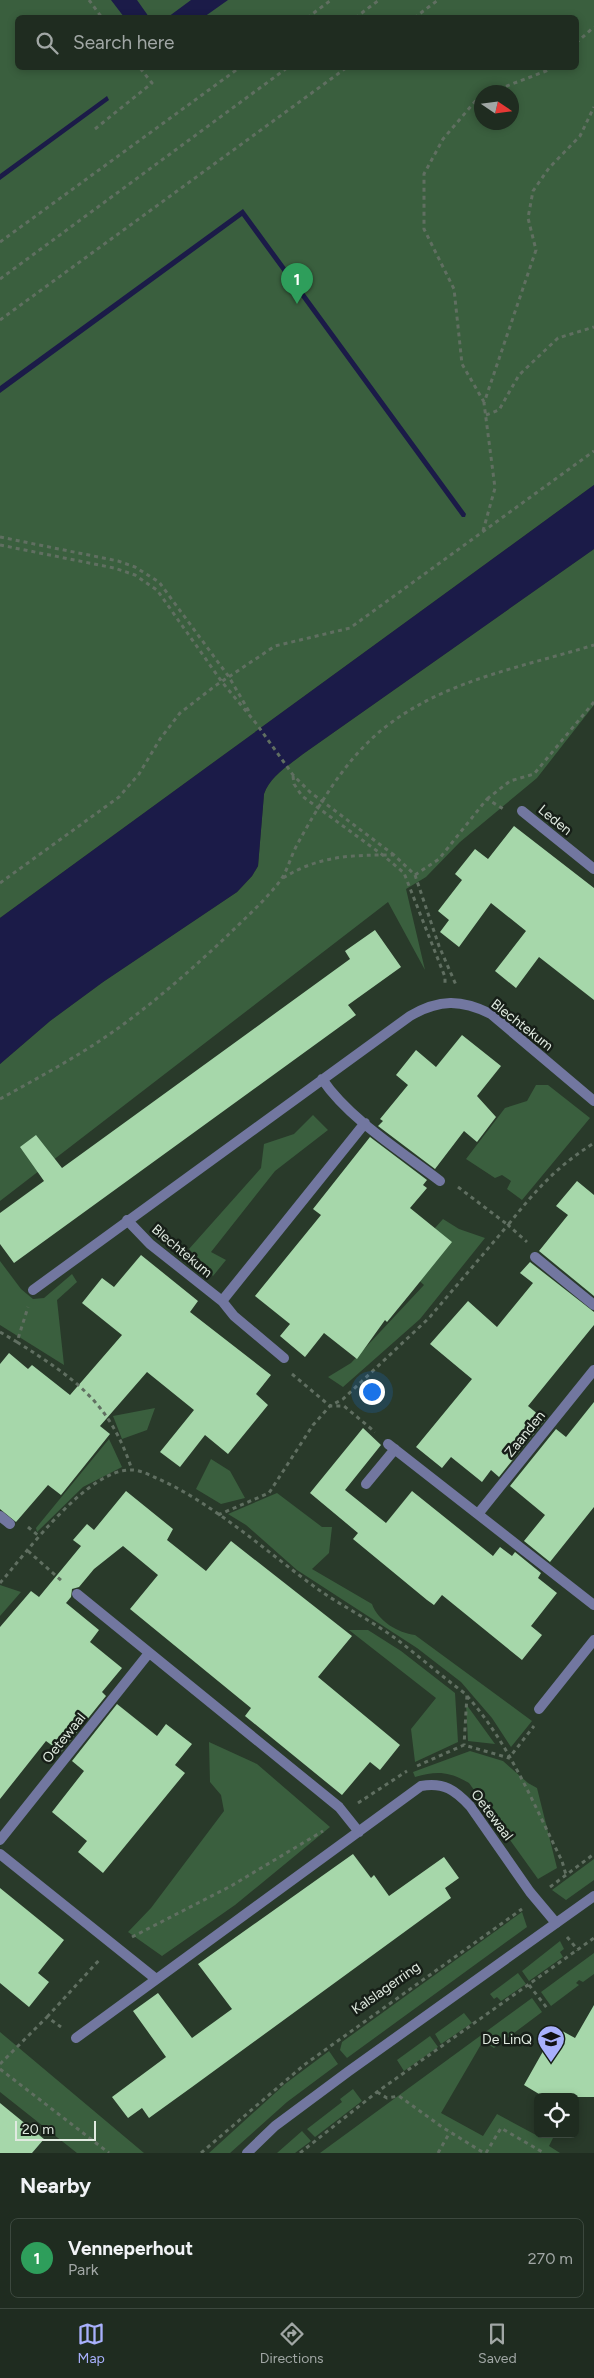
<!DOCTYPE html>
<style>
:root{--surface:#1f2c20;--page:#273429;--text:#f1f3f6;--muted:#a1a7a5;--line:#3c483e;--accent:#a8b0fc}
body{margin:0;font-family:Figtree,sans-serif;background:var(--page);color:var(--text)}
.controls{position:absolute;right:15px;bottom:15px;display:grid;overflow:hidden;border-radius:8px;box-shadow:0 2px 8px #0003}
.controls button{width:45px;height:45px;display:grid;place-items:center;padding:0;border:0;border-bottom:1px solid var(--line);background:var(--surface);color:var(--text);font:25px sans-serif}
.compass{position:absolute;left:474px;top:85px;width:45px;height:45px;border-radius:50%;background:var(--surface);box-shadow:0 2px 8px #0003;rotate:103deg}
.scale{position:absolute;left:15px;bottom:12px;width:81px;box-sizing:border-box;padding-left:5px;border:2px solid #e0eae0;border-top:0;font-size:14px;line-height:18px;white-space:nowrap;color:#e0eae0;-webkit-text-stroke:4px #171f18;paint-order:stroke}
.you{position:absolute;left:371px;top:1391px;width:18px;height:18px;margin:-12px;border:4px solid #fff;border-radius:50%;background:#1a73e8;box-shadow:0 0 0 8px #1a73e833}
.badge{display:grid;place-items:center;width:32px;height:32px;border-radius:50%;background:var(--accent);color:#fff;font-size:16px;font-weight:700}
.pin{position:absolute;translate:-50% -41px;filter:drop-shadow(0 1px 2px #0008)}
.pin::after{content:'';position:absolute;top:26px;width:18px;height:15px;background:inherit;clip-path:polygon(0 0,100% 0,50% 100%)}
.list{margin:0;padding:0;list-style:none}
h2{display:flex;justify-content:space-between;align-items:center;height:65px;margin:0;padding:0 20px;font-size:21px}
h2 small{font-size:16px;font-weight:400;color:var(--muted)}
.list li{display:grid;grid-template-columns:32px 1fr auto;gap:15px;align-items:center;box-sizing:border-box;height:80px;margin:0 10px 10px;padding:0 10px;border:1px solid var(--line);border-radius:8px}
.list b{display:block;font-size:19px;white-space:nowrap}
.list p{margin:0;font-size:16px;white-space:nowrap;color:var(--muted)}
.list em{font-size:16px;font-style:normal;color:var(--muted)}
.icon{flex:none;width:28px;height:28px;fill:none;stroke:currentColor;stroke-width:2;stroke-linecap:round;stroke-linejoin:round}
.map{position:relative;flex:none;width:594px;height:2153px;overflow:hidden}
.search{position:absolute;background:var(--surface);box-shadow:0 2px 8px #0003;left:15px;right:15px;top:15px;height:55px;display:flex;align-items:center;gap:12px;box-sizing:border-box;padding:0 18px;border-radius:8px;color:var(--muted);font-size:19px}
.sheet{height:155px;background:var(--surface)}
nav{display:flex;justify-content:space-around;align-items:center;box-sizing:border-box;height:70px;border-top:1px solid var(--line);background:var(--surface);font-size:14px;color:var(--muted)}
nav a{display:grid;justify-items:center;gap:2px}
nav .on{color:var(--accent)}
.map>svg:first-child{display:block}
</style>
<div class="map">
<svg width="594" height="2153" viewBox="0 0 594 2153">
<rect width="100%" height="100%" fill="#293a2a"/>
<path fill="#3a5f3e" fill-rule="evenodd" d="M0,0H594V485L0,918ZM18,18H576V68H18ZM482,92H512V122H482Z
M594,549V705L537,778L460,842L426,877L406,889L425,970L388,902L0,1201V1064L50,1021L103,982L237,892L252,876L258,866L264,794C270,776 288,766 303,754Z
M536,1085H548L590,1118L522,1200L507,1189L511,1181L502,1175L495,1178L466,1159L505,1108L527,1101Z
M313,1115L328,1130L275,1171L211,1252L226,1260L213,1276L189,1249L261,1168L264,1144L294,1134Z
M443,1219L459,1229L485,1238L420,1319L343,1387L328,1377L351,1363L424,1285L402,1265Z
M0,1261L21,1289L33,1299L44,1298L72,1274L77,1282L57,1300L64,1365L0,1325Z
M155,1408L147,1430L122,1439L113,1416Z
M109,1439L122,1467L83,1487L37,1532L36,1528Z
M211,1459L230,1471L245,1498L221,1504L196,1489Z
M277,1493L322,1527H332L329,1553L312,1569L372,1604C378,1621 398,1633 415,1635L532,1721L511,1747L492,1718L461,1682L417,1648L297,1570L246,1525L228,1514Z
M0,1585L21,1592L0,1616Z
M349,1630H368L401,1651L455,1693L458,1742L415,1762L411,1729L436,1698Z
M466,1704L495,1744L468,1741Z
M209,1742L257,1764L330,1827L235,1905L162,1956L128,1932L151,1908L224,1811L221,1795L210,1782Z
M470,1751L503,1761L528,1783L537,1788L557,1868L538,1879L469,1783C448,1771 437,1771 415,1777L413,1772Z
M594,1859V1880L566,1900L552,1890Z
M522,1912L527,1927L347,2058L340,2050L342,2042Z
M560,1941L564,1949L560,1952L563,1957L529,1981L522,1971Z
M594,1953V1974L583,1982L579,1980L576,1983L579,1985L551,2006L541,1992Z
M518,1973L526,1984L501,2001L497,1997L494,1999L490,1994Z
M532,1998L542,2012L494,2048L483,2041L441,2113L483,2136L497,2114L536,2135L538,2133L553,2138L549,2146L560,2153H320Z
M464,2013L472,2023L441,2044L435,2034Z
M0,2032L144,2153H77L0,2092Z
M430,2036L438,2047L404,2071L397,2060Z
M329,2051L338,2064L287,2102L230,2153H209L285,2084Z
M353,2089L362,2101L315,2137L307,2129L342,2102L340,2099Z
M302,2131L311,2141L295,2153H277Z"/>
<path fill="#1b1b48" d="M111,0H137L149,17H124Z
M191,0H228L204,17H168Z
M107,96L109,100L0,180V174Z
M243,209L466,514L465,517H462L242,216L0,393V386Z
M594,485V549L303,754C288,766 270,776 264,794L258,866L252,876L237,892L103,982L50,1021L0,1064V918Z"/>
<path fill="#a6d7aa" d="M514,826L594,888V1000L539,957L516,988L495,971L526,931L491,903L459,947L440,932L449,920L438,911L462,880L455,874L475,849L488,859Z
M375,930L401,967L348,1005L356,1015L14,1263L0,1244V1213L44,1181L20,1147L36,1135L62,1168L350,959L345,951Z
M462,1035L501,1066L477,1096L496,1117L477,1142L464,1131L435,1169L378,1126L383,1121L380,1119L408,1085L396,1075L416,1050L436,1067Z
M370,1137L427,1180L423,1185L427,1188L410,1208L452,1242L410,1294L387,1322L385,1320L357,1359L324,1333L305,1357L280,1336L290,1324L255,1296L321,1215L313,1209Z
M577,1181L594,1195V1296L539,1251L568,1215L556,1206Z
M141,1255L198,1301L190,1312L271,1375L256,1394L268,1405L228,1454L205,1435L180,1467L160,1452L194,1410L147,1372L100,1426L110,1434L61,1495L48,1485L16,1522L0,1509V1364L9,1353L28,1369L32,1365L70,1395L122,1335L82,1303L102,1278L114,1287Z
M530,1262L594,1312V1325L528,1406L545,1420L499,1477L491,1470L482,1482L451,1457L442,1468L416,1447L472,1379L430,1344L468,1301L497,1327L533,1283L520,1273Z
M594,1402V1507L550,1562L524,1541L545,1515L510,1486L556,1429L566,1437Z
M363,1428L381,1445L345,1490L386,1523L412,1491L493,1556L500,1547L512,1556L515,1552L541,1573L538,1578L557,1593L531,1626L542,1635L522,1660L442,1595L434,1605L427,1600L353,1539L358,1533L310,1493Z
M126,1491L173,1529L167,1540L206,1571L231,1541L352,1636L318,1677L400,1745L380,1770L370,1762L342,1795L245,1716L251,1708L130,1609L158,1575L123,1546L94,1569L79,1587L72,1589L71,1597L66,1603L99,1630L90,1642L122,1668L102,1692L106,1696L61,1752L46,1741L0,1799V1627L31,1591L39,1597L81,1546L73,1540L87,1524L94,1530Z
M117,1704L157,1736L166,1724L192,1744L175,1765L185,1773L103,1873L78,1852L87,1841L52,1812L84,1771L72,1761Z
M353,1854L371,1878L374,1875L389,1896L444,1857L459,1878L445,1888L451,1898L192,2087L149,2118L142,2108L128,2118L112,2097L166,2057L133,2011L158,1993L192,2038L232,2009L198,1964Z
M0,1888L64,1940L38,1973L49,1982L29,2007L0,1983Z
M594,2005V2097H544L524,2085L546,2046L542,2044L553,2026L575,2038Z
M0,2103L44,2139L32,2153H0Z"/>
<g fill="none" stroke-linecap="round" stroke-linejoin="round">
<path stroke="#606f61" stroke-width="3" stroke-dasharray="4 4" stroke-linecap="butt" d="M89,0L102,18
M307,18L331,0
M355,18L379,0
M414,18L438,0
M576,43L594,27
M491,92L546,71L550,68
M482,96L478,98L443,139L424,174V229L454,289L462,364L484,402
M95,129L152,83L140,68
M0,242L239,68
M0,279L287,68
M0,320L346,68
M486,415L499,410L519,375L558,338L594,327
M483,531L495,488L484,403L536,250L528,218L533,191L549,168L580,136L594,107
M0,537L118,561L135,567L159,582L229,677L250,713
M0,545L114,568L135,575L157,590L222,682L255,722L293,775L310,792L394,855
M293,776L294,784L302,796L384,856L404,873L445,977V986
M487,799L510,781L534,774L594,702
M415,875L439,859L487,799L505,810
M283,878C320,855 353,855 394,855L415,875L439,946L456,985
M0,883L119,797L139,774L160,739L180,713L215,686L275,646L350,628L594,451
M0,1099C36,1079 73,1059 107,1036C149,1007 189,972 226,937C244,919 264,902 280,881C288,870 291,855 298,843C323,798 350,752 392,722C451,679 526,666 594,645
M458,1187L508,1225C535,1191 557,1166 594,1143
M0,1332L17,1342L28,1307
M17,1342C74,1378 110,1402 132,1470
M292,1374L330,1406H344L375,1432
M218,1515L269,1493L313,1425L330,1406L343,1399L429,1318L508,1225L527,1242
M28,1527L40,1537
M28,1551L63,1582
M0,1583C27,1552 88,1468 132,1470C139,1470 148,1474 154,1477C211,1501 268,1553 319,1590C345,1608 374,1622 399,1641C422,1659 444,1678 467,1695L464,1745
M467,1696C509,1743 534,1805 562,1861L566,1875
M417,1766L464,1745L509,1758L534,1726
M358,1803L407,1771
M550,1887L594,1854
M132,1937L231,1886L323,1831
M567,1937L578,1950
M529,1985L547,2008
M47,2017L101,1958
M0,2064L47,2017L61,2027
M0,2069L109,2153
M377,2092L387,2098L399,2096L442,2127L484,2153
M201,2153L304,2065L522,1909
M300,2153L377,2092L594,1938
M438,2153L450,2132
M486,2153L501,2128L544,2153"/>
<path stroke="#7277a0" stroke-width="10" d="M522,811L594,869
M322,1079C349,1119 402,1152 440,1181
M127,1220L150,1244L222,1301L234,1316L284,1358
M535,1257L594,1305
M33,1290L410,1016C439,999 461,999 491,1014L594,1101
M222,1301L365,1123
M388,1444L594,1605
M366,1484L395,1449
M478,1514L594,1370
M0,1516L10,1524
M77,1594L339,1807L359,1832
M539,1709L594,1640
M0,1840L149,1653
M0,1854L156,1979
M76,2038L421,1786C444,1782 455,1790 470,1806L530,1892L556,1923"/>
<path stroke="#7277a0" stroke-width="10" d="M247,2153L275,2126L349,2071L594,1896"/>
</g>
<defs>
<g id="school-pin" transform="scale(1.4375)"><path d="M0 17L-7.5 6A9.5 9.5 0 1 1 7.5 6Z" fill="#a8b0fc" stroke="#171f18"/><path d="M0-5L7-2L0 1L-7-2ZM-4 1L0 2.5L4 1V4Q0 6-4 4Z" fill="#111"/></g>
</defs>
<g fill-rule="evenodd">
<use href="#school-pin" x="551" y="2039"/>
</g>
<g text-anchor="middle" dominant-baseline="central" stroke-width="5" stroke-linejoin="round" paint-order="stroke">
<g font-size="14" fill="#e0eae0" stroke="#171f18">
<text transform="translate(555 820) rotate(39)">Leden</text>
<text transform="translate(522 1025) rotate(38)">Blechtekum</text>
<text transform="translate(182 1251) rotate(40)">Blechtekum</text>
<text transform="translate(525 1434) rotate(-51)">Zaanden</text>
<text transform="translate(64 1738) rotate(-51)">Oetewaal</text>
<text transform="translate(492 1815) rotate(53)">Oetewaal</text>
<text transform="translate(386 1988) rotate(-35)">Kalslagerring</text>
</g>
<g font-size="14" fill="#e0eae0" stroke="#171f18" text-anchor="end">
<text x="532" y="2039">De LinQ</text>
</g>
</g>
</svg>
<div class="controls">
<button><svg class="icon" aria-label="locate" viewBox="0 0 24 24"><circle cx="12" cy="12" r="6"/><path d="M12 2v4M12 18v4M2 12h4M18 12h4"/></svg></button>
</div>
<svg class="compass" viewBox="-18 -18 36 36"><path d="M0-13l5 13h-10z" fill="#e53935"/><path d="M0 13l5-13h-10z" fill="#a1a7a5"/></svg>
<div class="scale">20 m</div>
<div class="you"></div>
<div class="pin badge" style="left:297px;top:304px;background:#2e9e5b">1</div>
<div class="search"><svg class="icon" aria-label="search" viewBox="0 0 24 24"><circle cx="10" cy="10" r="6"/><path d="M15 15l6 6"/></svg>Search here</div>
</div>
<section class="sheet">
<h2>Nearby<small></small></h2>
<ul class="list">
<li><span class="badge" style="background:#2e9e5b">1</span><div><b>Venneperhout</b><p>Park</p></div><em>270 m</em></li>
</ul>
</section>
<nav>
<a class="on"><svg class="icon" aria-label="map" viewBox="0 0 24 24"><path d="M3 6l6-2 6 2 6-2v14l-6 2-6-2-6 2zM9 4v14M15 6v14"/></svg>Map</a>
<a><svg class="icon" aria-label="directions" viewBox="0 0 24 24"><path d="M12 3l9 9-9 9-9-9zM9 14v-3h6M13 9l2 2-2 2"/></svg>Directions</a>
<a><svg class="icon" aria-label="saved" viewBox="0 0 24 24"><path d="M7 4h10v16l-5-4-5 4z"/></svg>Saved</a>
</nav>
